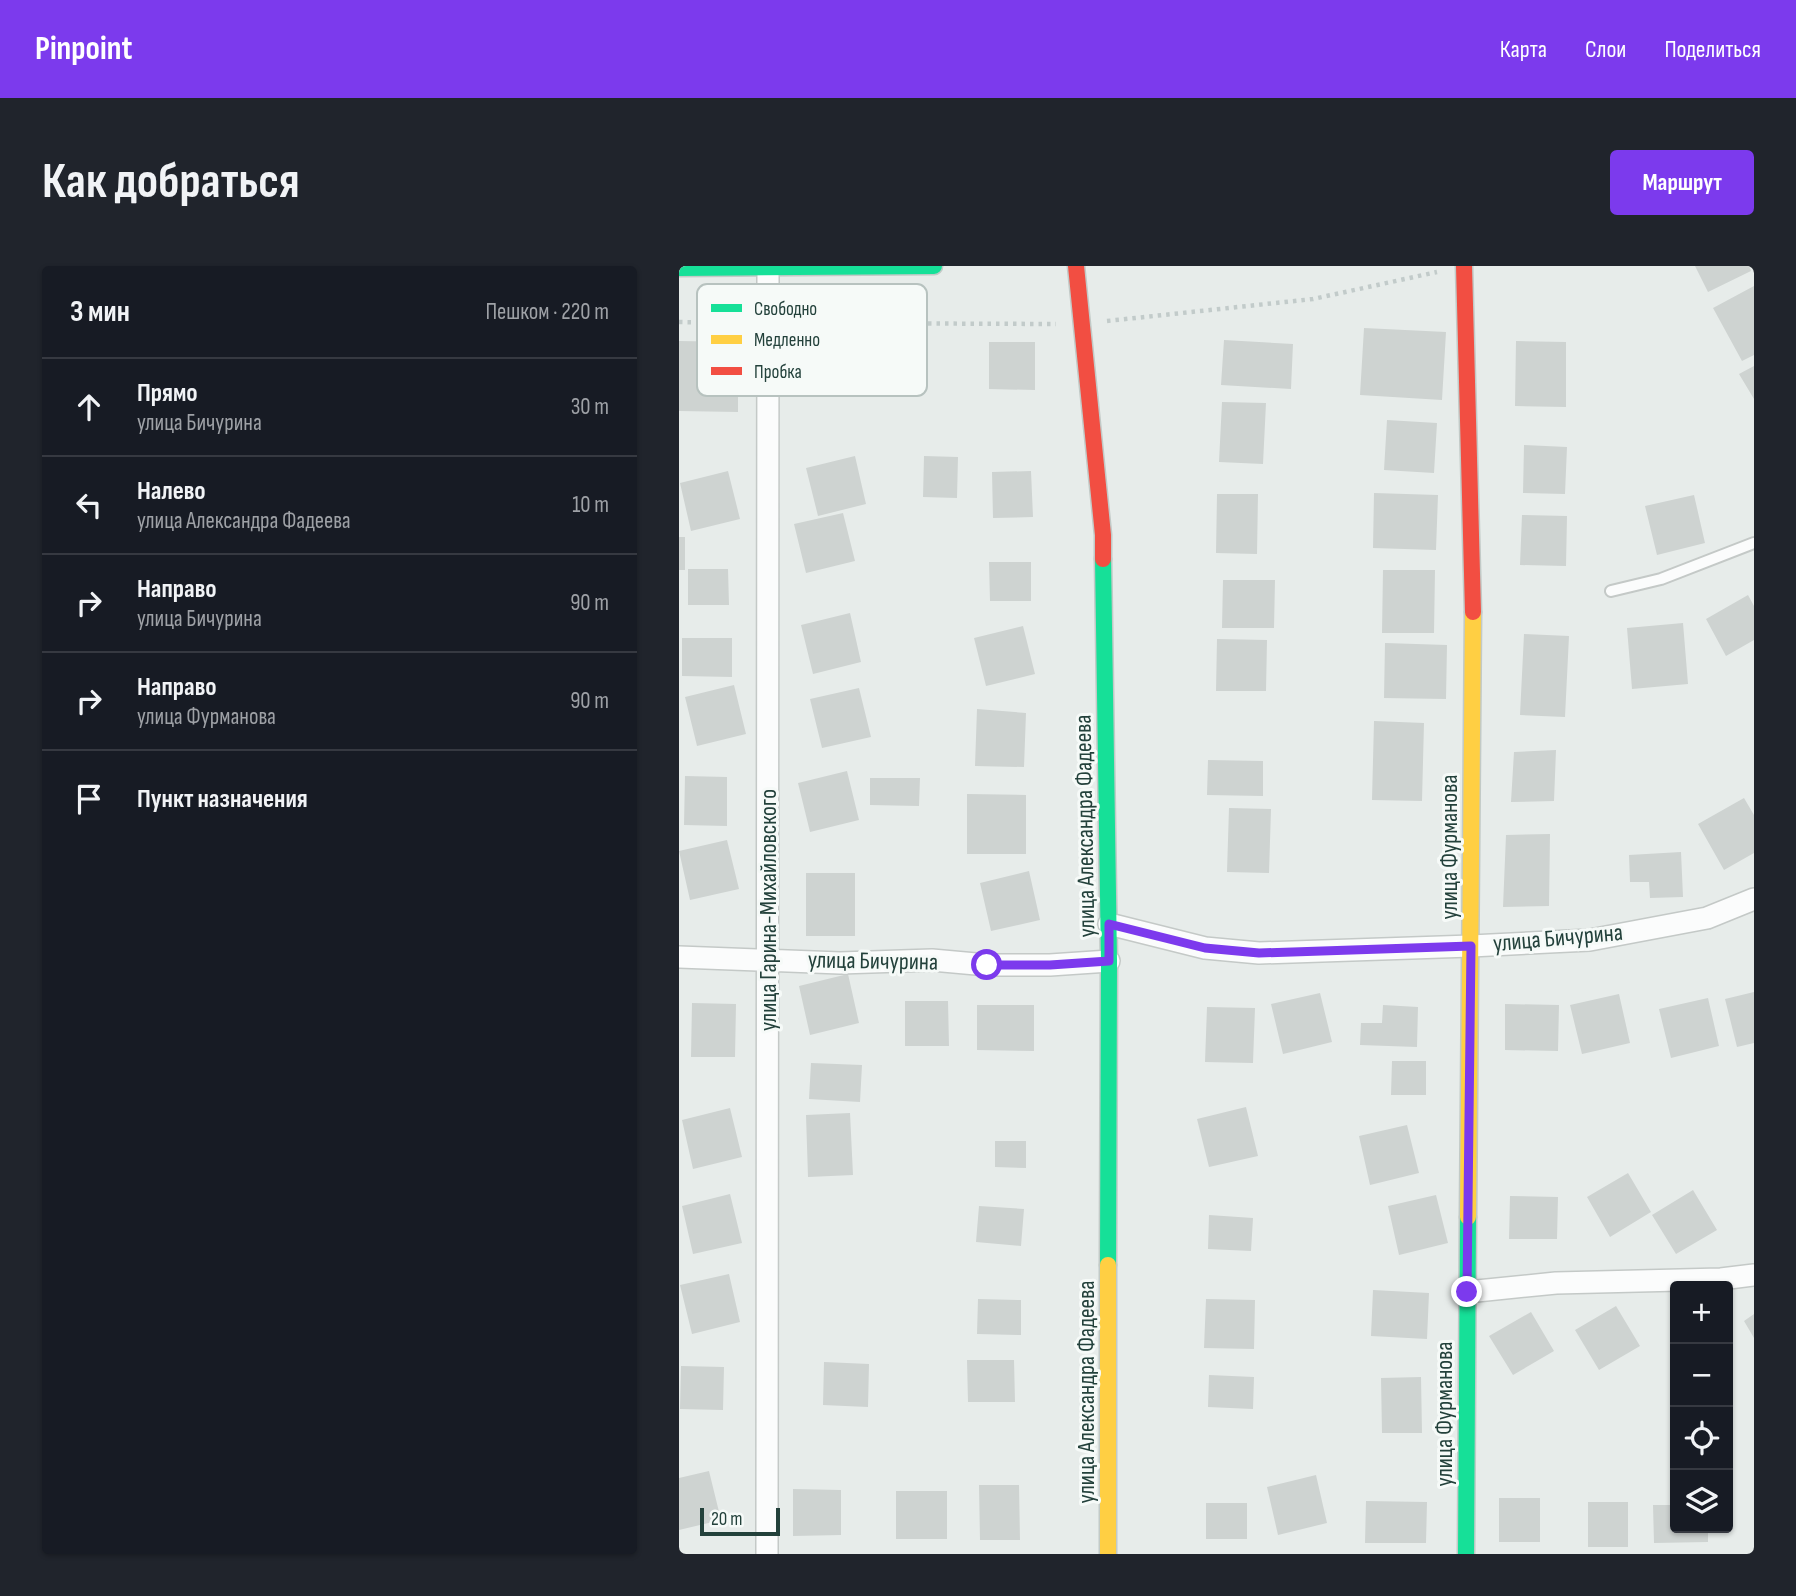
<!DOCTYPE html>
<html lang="ru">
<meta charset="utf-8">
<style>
:root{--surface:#171b24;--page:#20242c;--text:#f1f3f6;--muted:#9ea1a6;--line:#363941;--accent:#7c3aed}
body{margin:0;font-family:"Sofia Sans Condensed",sans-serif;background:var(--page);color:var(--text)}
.controls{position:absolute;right:21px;bottom:21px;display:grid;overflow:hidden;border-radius:7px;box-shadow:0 2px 5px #0004}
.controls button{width:63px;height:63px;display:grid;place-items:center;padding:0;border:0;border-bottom:2px solid var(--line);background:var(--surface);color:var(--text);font:35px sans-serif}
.scale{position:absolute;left:21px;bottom:18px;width:80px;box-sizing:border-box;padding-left:7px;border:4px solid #23413b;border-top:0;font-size:19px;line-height:24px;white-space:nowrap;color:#23413b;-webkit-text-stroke:5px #f6faf8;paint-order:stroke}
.stop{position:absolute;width:21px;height:21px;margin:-16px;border:5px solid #7c3aed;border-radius:50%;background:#fff}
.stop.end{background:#7c3aed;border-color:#fff;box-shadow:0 2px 7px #0008}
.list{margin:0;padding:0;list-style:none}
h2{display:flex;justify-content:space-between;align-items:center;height:91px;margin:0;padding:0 28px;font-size:30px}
h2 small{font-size:23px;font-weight:400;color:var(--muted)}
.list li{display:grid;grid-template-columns:46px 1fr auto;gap:21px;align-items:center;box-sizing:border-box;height:98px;padding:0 28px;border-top:2px solid var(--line)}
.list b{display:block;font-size:26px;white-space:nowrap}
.list p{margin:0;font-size:23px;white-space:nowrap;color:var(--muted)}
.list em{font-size:23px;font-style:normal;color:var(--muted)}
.icon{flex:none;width:38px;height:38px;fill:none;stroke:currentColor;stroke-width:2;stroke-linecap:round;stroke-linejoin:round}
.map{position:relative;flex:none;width:1075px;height:1288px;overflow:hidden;border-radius:7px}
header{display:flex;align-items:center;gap:42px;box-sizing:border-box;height:98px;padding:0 35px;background:var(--accent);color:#fff}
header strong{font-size:33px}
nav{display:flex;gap:38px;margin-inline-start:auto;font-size:24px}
.intro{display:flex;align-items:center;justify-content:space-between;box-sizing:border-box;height:168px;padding:0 42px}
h1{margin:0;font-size:49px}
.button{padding:18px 32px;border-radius:7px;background:var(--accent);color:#fff;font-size:24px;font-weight:700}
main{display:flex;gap:42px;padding:0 42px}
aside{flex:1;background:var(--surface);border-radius:7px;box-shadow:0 2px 5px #0004}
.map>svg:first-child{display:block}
</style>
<header>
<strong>Pinpoint</strong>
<nav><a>Карта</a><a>Слои</a><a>Поделиться</a></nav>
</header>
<div class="intro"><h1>Как добраться</h1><a class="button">Маршрут</a></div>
<main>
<aside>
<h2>3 мин<small>Пешком · 220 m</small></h2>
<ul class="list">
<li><svg class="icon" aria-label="ahead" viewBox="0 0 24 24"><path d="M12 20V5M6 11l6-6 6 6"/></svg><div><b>Прямо</b><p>улица Бичурина</p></div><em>30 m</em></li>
<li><svg class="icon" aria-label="left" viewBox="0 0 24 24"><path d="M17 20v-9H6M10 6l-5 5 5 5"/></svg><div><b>Налево</b><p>улица Александра Фадеева</p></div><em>10 m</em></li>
<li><svg class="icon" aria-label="right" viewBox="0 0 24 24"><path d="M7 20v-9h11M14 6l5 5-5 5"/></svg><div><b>Направо</b><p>улица Бичурина</p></div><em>90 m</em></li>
<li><svg class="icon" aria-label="right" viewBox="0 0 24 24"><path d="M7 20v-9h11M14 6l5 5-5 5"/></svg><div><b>Направо</b><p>улица Фурманова</p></div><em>90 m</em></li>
<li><svg class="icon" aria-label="arrive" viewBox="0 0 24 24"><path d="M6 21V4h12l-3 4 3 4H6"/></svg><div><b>Пункт назначения</b></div></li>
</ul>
</aside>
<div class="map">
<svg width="1075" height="1288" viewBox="0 0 1075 1288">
<rect width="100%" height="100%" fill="#e7ecea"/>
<path fill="#ced3d1" d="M1016,0H1070L1072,5L1029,26Z
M1075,20V89L1063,95L1034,42Z
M685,62L767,66L763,134L681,129Z
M545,74L614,78L612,123L542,119Z
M0,75L59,76V146L0,145Z
M837,75L887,76V141L836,140Z
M310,76H356V124L310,123Z
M1075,100V133L1060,108Z
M543,136L587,137L584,198L540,196Z
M708,154L758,157L755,207L705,204Z
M845,179L888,181L886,228L844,227Z
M176,190L187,238L139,250L127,202Z
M245,190L279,191L278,232L244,231Z
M49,205L61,253L12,265L1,217Z
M352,205L354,251L314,252L313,206Z
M695,227L759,229L757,284L694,282Z
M538,228H579L578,288L537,287Z
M1015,229L1026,277L978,289L966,240Z
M164,247L176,295L127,307L115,258Z
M843,249L888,250L887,300L841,299Z
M0,271H6V304H0Z
M310,296H352V335H311Z
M9,303H49L50,339H9Z
M704,304H756L755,367H703Z
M544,314H596L595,362H543Z
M1069,329L1075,340V374L1047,390L1027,353Z
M171,347L182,396L134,408L122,359Z
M1004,357L1009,418L953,423L948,362Z
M344,360L356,408L307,420L295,372Z
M845,368L890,370L886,451L841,449Z
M3,372H53V411L3,410Z
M538,373L588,374L587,425H537Z
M706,377L768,379L767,433L705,432Z
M55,419L67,468L18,480L6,431Z
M180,422L192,471L143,482L131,433Z
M298,443L347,447L345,501L296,500Z
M695,455L745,457L743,535L693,534Z
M877,484L875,535L832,536L835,486Z
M529,494L584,495V530L528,529Z
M168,505L180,554L131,566L119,517Z
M6,510L48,511V560L5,559Z
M191,512H241L240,540L191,539Z
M288,528L347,529V588H288Z
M1065,532L1075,549V587L1045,604L1019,558Z
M550,542L592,543L590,607L548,606Z
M871,568L870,640L824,641L827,569Z
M48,574L60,623L11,634L0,585Z
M1002,586L1004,631L971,632L970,616H951L950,589Z
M350,605L361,654L312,665L301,617Z
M127,607H176V670H127Z
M169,708L180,757L131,769L120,720Z
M1075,726V777L1058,781L1046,733Z
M641,727L653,776L604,788L592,738Z
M940,728L951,777L903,788L891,739Z
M1029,732L1040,780L992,792L980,743Z
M226,735H269L270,780H226Z
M13,737L57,738L56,791H12Z
M826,738L880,739L879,785L826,784Z
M298,739H355V785L298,784Z
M704,739L739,741L738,781L681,779L682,757H703Z
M528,741L576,742L574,797L526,796Z
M713,795H747V829H712Z
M132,797L183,799L181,836L130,833Z
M567,841L579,890L530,901L518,853Z
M51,842L63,891L14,903L3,854Z
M171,847L174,909L129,911L127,849Z
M728,859L740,907L691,919L680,870Z
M316,875H347V902L316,901Z
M949,907L972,946L931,971L908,931Z
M1014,924L1038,964L997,988L973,949Z
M51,928L63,977L14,988L3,940Z
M757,929L769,977L720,989L709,940Z
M831,930L879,931L878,973H830Z
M300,940L345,943L342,980L297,976Z
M530,949L574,952L572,985L529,983Z
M50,1008L61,1056L13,1068L1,1019Z
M694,1024L750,1027L748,1073L692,1070Z
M299,1033L342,1034V1069L298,1068Z
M527,1033L576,1034L575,1083L525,1082Z
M937,1040L961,1080L920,1104L896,1064Z
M852,1046L875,1085L834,1109L810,1070Z
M1075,1048V1072L1065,1055Z
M288,1094H335L336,1136H289Z
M145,1096L190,1098L189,1141L144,1139Z
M2,1100L45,1101L44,1144L1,1143Z
M530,1109L575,1111L574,1143L529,1141Z
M742,1111L743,1167H703L702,1112Z
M30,1205L42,1254L0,1264V1212Z
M637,1209L648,1257L599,1269L588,1221Z
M300,1219H340L341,1274H301Z
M114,1223L162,1224V1269L114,1270Z
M217,1225H268V1273H217Z
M820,1232H861V1276H820Z
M687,1235L748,1236L747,1277H686Z
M909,1236H949V1281H909Z
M527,1237H568V1273H527Z
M974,1239H996V1262H1029V1276L975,1277Z"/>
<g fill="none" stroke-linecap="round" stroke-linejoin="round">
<g stroke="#c4c9c7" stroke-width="14">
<path id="lane" d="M932,325L982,313L1075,277"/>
</g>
<g stroke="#c4c9c7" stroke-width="24">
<path id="street" d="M430,658L526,682L580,687L792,680L911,674L1028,652L1075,633
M0,691L161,697L253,694L308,699H371L430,695
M788,1026L877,1017L1042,1013L1075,1009
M88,1288L89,0"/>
</g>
<g stroke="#c2cac7" stroke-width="19">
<path id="fast" d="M0,2L255,0
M424,293L430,695L429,999
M787,1288L789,951"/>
</g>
<g stroke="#c2cac7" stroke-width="19">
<path id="slow" d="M789,951L794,346
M429,1288V999"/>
</g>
<g stroke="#c2cac7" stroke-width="19">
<path id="jam" d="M397,0L424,269V293
M785,0L794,346"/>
</g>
<path stroke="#c2cbca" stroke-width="4.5" stroke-dasharray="3.5 5" stroke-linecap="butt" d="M428,55L634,33L758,6
M0,56L66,57
M113,57L377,58"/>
<use href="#lane" stroke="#fbfcfc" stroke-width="10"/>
<use href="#street" stroke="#fbfcfc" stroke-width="21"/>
<use href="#fast" stroke="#16e098" stroke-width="16"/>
<use href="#slow" stroke="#ffcf43" stroke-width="16"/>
<use href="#jam" stroke="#f24e42" stroke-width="16"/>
</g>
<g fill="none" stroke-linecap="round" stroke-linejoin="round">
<path stroke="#7c3aed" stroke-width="9" d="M308,699H371L430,695V658L526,682L580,687L792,680L788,1026"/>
</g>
<g text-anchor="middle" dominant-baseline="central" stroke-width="6" stroke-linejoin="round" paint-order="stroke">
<g font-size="24" fill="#23413b" stroke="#f6faf8">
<text transform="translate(406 560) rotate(-91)">улица Александра Фадеева</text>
<text transform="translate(770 581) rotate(-90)">улица Фурманова</text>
<text transform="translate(89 644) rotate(-90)">улица Гарина-Михайловского</text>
<text transform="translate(879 672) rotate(-5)">улица Бичурина</text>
<text transform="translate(194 695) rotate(1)">улица Бичурина</text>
<text transform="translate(407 1126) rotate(-90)">улица Александра Фадеева</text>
<text transform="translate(765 1148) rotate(-90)">улица Фурманова</text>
</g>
</g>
<rect x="18" y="18" width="230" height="112" rx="10" fill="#f6faf8" stroke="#b7c2bf" stroke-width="2"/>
<rect x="32" y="38" width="31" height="8" fill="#16e098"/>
<rect x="32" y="69" width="31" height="9" fill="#ffcf43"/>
<rect x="32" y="101" width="31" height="8" fill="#f24e42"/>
<g font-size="19" fill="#23413b">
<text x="75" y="49">Свободно</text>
<text x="75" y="80">Медленно</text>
<text x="75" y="112">Пробка</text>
</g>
</svg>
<div class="controls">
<button>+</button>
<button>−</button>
<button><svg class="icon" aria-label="locate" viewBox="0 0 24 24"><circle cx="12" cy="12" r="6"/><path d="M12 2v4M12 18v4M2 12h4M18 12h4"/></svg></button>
<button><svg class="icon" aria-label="layers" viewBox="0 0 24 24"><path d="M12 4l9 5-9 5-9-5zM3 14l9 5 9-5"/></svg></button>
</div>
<div class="scale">20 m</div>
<div class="stop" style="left:308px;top:699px"></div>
<div class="stop end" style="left:788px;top:1026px"></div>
</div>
</main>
